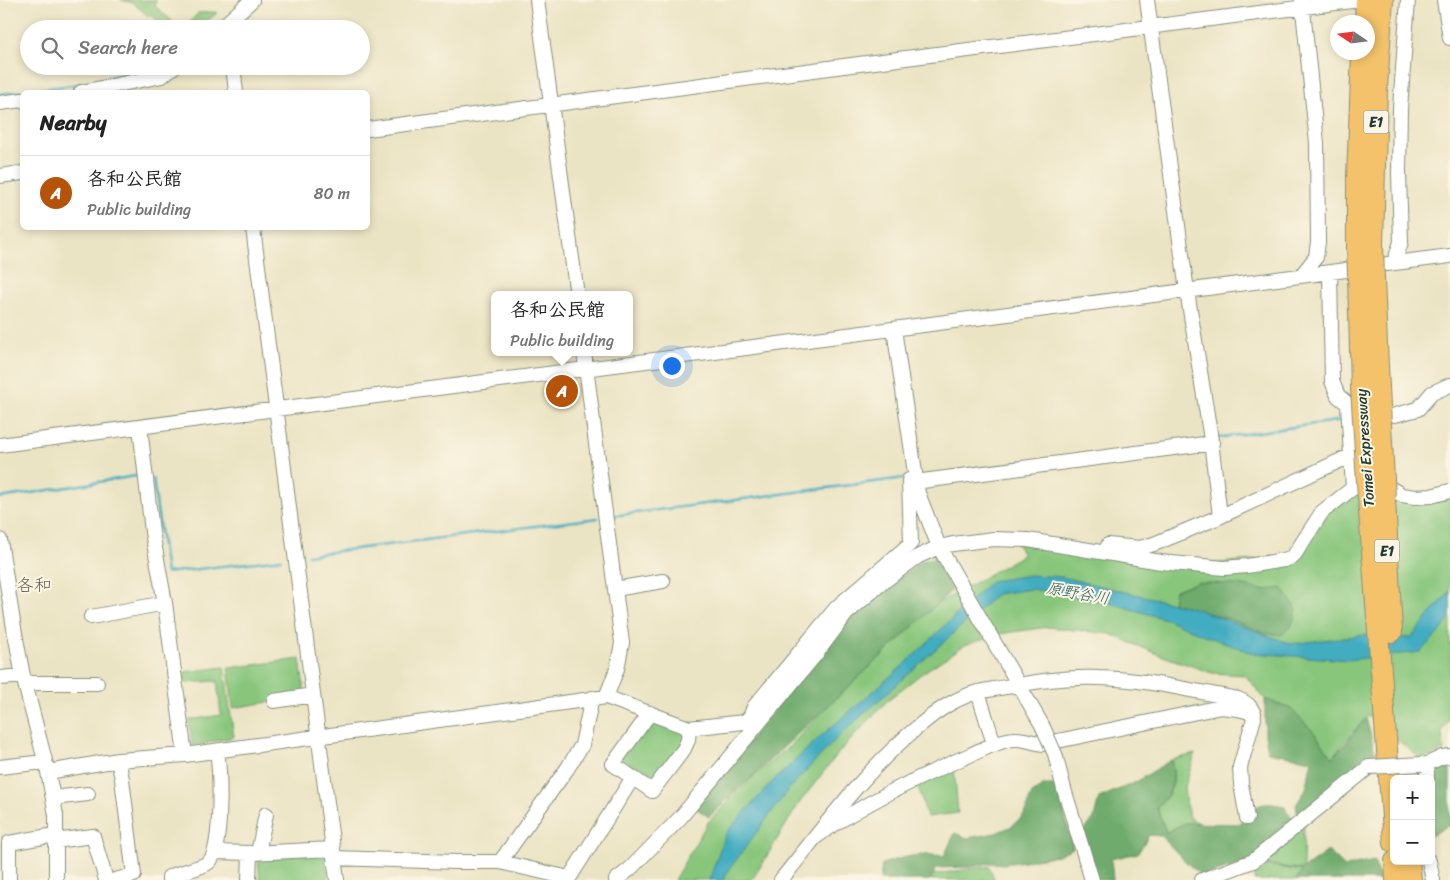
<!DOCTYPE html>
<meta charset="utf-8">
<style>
:root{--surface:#fff;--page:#f2f2f2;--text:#222;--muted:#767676;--line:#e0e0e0;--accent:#b45309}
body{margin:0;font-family:Sriracha,"Klee One",sans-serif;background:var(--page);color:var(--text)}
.controls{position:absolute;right:15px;bottom:15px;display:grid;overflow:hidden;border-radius:8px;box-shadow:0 2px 8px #0003}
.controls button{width:45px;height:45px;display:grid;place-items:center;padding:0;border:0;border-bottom:1px solid var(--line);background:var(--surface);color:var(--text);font:25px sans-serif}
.compass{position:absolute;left:1330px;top:15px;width:45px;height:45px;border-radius:50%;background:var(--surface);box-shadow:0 2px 8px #0003;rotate:283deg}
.you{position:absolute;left:671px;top:365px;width:18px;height:18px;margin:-12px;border:4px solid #fff;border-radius:50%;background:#1a73e8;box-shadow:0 0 0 8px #1a73e833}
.badge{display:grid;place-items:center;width:32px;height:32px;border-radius:50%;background:var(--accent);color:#fff;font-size:16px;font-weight:700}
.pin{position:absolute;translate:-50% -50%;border:2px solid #fff;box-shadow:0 1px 5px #0006}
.popup{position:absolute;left:491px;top:291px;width:142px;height:65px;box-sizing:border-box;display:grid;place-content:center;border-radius:8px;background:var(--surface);filter:drop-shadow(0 1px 4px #0005);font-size:16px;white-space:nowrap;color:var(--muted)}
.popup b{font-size:19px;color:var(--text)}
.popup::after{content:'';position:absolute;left:50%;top:100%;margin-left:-10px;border:10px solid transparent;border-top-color:var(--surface)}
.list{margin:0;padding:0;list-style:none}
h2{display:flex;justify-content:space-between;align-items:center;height:65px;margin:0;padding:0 20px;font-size:21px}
h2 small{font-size:16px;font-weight:400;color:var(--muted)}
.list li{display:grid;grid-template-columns:32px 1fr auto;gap:15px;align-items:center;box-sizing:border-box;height:75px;padding:0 20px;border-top:1px solid var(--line)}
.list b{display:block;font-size:19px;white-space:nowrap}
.list p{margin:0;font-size:16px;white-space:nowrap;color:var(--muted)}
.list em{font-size:16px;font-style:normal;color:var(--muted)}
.icon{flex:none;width:28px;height:28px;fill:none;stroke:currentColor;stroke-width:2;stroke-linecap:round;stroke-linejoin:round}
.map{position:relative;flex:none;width:1450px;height:880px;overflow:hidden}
.search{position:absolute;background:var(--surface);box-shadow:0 2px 8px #0003;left:20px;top:20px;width:350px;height:55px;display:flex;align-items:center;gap:12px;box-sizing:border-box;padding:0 18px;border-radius:28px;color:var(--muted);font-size:19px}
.panel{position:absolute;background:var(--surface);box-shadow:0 2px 8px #0003;left:20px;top:90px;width:350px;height:140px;border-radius:8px}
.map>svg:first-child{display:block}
</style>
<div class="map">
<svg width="1450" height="880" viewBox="0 0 1450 880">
<rect width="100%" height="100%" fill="#fcf5e5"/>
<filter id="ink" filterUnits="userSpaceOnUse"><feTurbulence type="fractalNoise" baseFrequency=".02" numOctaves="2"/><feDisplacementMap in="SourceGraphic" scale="10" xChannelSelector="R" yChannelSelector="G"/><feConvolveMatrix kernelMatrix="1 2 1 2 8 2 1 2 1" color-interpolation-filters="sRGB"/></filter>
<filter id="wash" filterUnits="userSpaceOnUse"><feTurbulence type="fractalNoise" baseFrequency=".0096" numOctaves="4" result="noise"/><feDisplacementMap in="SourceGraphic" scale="20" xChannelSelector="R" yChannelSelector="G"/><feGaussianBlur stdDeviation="1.12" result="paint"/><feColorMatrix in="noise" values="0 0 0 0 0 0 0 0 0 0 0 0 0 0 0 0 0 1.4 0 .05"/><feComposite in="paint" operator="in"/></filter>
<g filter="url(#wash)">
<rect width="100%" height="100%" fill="#ebe4c4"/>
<path fill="#88c67c" stroke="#548258" d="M121,0H156L155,6L181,29H165L152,15H147L133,3Z
M214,12L217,13L197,29H184L198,13Z
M1353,488L1410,496L1450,490V718L1442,732L1444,750L1422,760L1368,716L1343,743L1333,758L1291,709L1265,699L1245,675L1212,673L1160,655L1110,634L1048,627L999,634L965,645L921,674L889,699L841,750L800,802L752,880H674L708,822L753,777L791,745L831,703L937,604L1023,555L1016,543L1194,565L1293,557L1328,507Z
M300,659L305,696L233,708L228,668Z
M224,667L234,737L192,746L189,720L221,715L217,681L185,683L184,672Z
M651,716L687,730L686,739L651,789L615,764Z
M1195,754L1184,790L1189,818L1200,823H1185L1166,832L1157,808C1174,790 1176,783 1171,760Z
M954,767L958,813L927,817L917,783Z
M1304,819L1303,870L1267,864L1265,851Z
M325,852L328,880H260L258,860Z
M1264,854L1266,865L1302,871L1297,880H1254L1256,858Z
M989,866L995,880H932L931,875Z"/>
<path fill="#6eab6c" stroke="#467450" d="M936,556L952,590L709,817L694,807L853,614L920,562Z
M1198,582L1239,585L1263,590L1282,588L1297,610L1291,627L1281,635L1265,633L1229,619L1173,603L1175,590Z
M1265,699L1291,709L1313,731L1333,758L1366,718L1377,760L1298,818L1296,805L1306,789L1312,760L1268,752L1265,735Z
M1450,759V827L1447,826L1431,836V779L1427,768Z
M1171,760C1176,783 1173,790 1157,808L1166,833L1185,823L1239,824C1255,806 1259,800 1284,806C1287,814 1294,816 1297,825L1253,861L1202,876L1188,864L1161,836L1149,835L1138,853L1111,859L1113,880H1097L1084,835L1085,830L1094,818L1099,798L1136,782Z
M1044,785H1057L1073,848L1058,855L1031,860L1004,864L990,863L970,867L936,868L930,880H880L882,864C907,856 917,853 944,856L955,833L967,838L996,833L1012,826L1025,814L1031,795Z
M1328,851L1345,867L1374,861L1380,880H1295L1297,879L1302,871L1278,867L1303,869Z"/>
<path fill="#42acc1" stroke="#30747a" d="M1030,575L1062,577L1194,608L1291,644L1364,635L1411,638L1450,591V618L1442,630L1420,652L1348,660L1252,653L1196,632L1169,620L1106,602L1032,589L997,594L837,738L789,789L730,868L723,880H709L726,833L770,784L821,736L905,664L991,581Z"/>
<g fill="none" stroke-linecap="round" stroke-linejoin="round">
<path stroke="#42acc1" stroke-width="2.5" d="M209,29L216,24
M0,94C48,88 103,84 148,66
M1216,438L1344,420
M153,479L166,573L281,559
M0,498L142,475
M612,516L905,478
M308,555L598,518"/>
</g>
</g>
<g filter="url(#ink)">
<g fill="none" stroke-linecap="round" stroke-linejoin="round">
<g stroke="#85907c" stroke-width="16">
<path id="minor" d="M537,0L577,295
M1147,0L1187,291L1210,433L1220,516
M1444,0L1450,38
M220,29L252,0
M233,66L236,92
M81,92L162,76L175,66
M0,103L22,100
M368,129L859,64L1352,1
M0,176L22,173
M253,228L337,880
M1394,263L1401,242L1399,173L1400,109L1408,0
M1387,264L1450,256
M1330,272L1332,381L1338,396L1348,404L1353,488
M1301,276L1316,257L1318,242L1317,143L1302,1
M894,329L918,493L939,547L1042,725
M584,352L622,643L617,669L606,697
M1395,415L1418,409L1432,393L1450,385
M140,427L152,532L165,603L185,755
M0,445L1346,270
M915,482L1212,443
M0,540L14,628L23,676L48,772L56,815V880
M1108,545L1140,548L1154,544L1219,517L1352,455
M615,589L663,581
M91,617L165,603
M0,678L23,676
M25,683H97
M274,701L313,695
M750,717L754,707L837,607L911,543L909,480
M689,728L744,722L757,711
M994,744L978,692C1017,685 1059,676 1099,678C1145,679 1192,691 1238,699C1247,703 1253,707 1254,718L1240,767L1241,784L1247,818
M0,767L44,762
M48,772L118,760L185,755L606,697L689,728L688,740L684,749L652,791L613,764L650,713
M1427,779V764L1442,757L1450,756
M1064,789L1092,880
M53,798L88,794
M817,836C864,803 917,778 970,755C982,750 1003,738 1017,739C1025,739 1034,743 1043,744L1221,707L1238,709L1254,713
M55,841L93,836L106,880
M215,852L250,853L333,849
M258,853L266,814
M334,858L456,862H500L569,878
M1429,861L1433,880
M500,862L567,769L582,745L592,698
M9,880V843L55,835
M115,880L134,875L122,779L118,760
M169,880V877C180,871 201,869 209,862C223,849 220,770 217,751
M249,880L250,853
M568,880L632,779
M616,880L630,869L680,818L816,654L846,614L883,582L917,557L939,547L953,544L994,539L1028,540L1161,562L1224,568L1247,566L1284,560L1293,557L1322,512L1353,488L1372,485L1390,488L1402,495L1415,497L1431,496L1450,491
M781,880C824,827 865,770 919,726C937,711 955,698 978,692
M1202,880L1253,861L1369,767"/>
</g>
<g stroke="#85907c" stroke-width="22">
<path id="highway" d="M1365,22L1366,0
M1373,244L1377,87L1383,0
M1357,246V177L1362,52
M1358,276L1361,388
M1374,280L1379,387
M1368,498L1394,843
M1385,498L1392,632
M1395,861L1396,880
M1409,861L1411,880"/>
</g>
<use href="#minor" stroke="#fff" stroke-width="14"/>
<use href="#highway" stroke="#f4c26a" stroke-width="20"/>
<g stroke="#85907c" stroke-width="16" stroke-linecap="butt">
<path id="minor-bridge" d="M1042,725L1055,754L1064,789
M1369,767L1422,764"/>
</g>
<g stroke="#85907c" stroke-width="22" stroke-linecap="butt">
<path id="highway-bridge" d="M1373,244L1374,280
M1357,246L1358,276
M1379,387L1385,498
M1361,388L1368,498"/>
</g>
<use href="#minor-bridge" stroke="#fff" stroke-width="14"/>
<use href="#highway-bridge" stroke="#f4c26a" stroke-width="20"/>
</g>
</g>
<g text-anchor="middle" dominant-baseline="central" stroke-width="4" stroke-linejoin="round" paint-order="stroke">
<g fill="#fcf5e5" stroke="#617469" stroke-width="1">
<rect x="1363.5" y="110.5" width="25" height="23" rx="4"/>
<rect x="1374.5" y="539.5" width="25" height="23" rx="4"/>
</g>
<g font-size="14" font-weight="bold" fill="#1f3d34">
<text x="1376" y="122">E1</text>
<text x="1387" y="551">E1</text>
</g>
<g font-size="15" fill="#1f3d34" stroke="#fcf5e5">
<text transform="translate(1365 448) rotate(-94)">Tomei Expressway</text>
</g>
<g font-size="16" font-style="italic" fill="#2a5e5e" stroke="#fcf5e5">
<text transform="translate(1078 593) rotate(10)">原野谷川</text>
</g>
<g font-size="18" fill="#676551" stroke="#fcf5e5">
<text x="34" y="585">各和</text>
</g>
</g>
</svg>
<div class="controls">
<button>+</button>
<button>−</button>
</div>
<svg class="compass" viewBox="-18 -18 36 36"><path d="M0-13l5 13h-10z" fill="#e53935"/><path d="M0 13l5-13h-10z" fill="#767676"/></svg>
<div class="you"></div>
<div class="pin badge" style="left:562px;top:391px">A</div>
<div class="popup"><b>各和公民館</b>Public building</div>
<div class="search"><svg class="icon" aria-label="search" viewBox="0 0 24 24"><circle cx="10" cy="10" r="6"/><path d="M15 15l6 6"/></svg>Search here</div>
<section class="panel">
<h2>Nearby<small></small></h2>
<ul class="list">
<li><span class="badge">A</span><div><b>各和公民館</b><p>Public building</p></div><em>80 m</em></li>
</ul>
</section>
</div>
